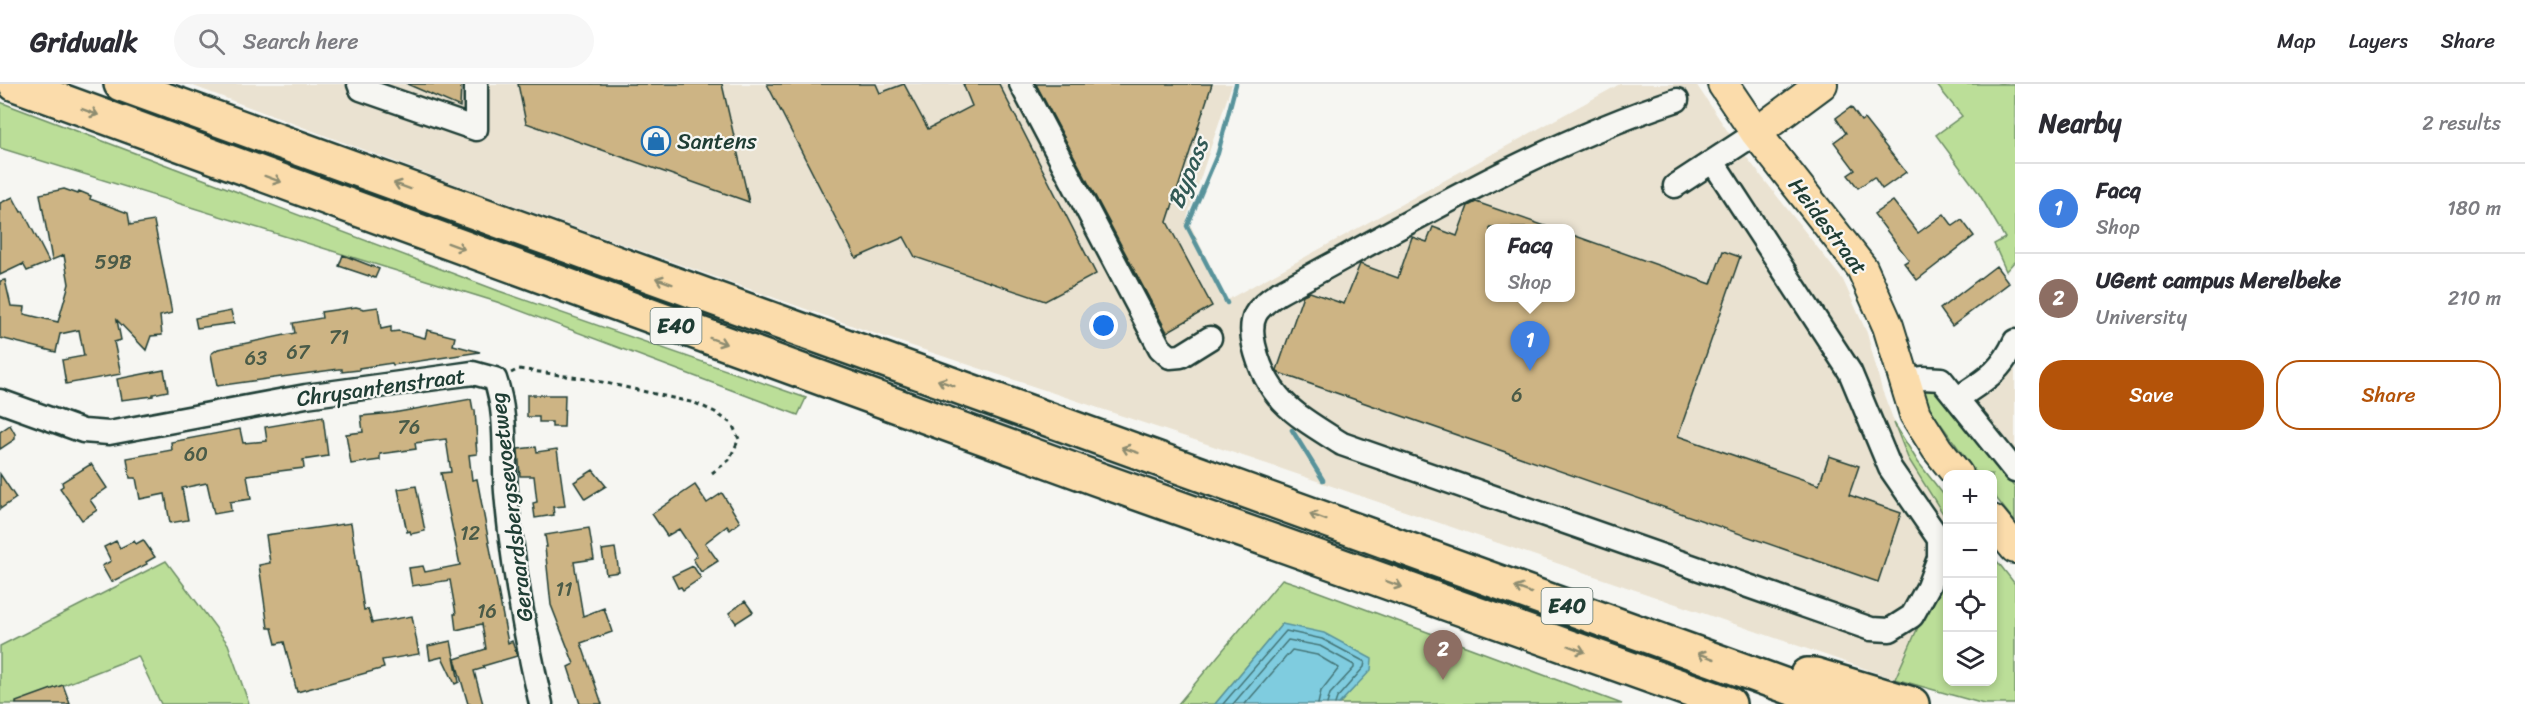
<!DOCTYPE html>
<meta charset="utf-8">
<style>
:root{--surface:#fff;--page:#f7f7f7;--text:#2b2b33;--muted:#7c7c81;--line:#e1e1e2;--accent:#b45309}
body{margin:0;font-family:Sriracha,sans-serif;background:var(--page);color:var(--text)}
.controls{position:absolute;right:18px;bottom:18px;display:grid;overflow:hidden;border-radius:12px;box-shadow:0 3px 9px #0003}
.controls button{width:54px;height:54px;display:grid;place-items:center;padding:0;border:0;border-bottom:2px solid var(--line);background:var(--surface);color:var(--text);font:30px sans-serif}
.you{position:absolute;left:1104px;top:242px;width:21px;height:21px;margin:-15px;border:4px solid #fff;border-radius:50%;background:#1a73e8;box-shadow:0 0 0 9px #1a73e833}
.badge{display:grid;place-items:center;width:39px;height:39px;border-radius:50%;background:var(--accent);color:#fff;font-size:20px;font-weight:700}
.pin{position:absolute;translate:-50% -50px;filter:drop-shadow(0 2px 3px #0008)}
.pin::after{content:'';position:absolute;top:32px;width:21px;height:18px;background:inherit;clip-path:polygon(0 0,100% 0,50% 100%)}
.popup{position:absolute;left:1485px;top:140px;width:90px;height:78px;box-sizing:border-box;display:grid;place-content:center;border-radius:12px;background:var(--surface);filter:drop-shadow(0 2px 4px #0005);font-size:20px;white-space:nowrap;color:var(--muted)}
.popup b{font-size:22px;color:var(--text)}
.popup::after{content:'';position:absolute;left:50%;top:100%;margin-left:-12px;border:12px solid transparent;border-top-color:var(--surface)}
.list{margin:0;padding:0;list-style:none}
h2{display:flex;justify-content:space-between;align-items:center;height:78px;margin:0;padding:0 24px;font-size:26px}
h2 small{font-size:20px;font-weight:400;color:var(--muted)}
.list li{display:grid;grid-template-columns:39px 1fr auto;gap:18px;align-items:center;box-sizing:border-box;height:90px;padding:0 24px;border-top:2px solid var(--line)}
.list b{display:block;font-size:22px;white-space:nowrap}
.list p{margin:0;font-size:20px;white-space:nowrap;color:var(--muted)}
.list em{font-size:20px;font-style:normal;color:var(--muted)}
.actions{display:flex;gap:12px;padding:18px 24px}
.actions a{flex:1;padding:14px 0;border:2px solid var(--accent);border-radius:24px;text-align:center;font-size:21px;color:var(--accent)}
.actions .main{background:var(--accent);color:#fff}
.icon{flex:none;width:33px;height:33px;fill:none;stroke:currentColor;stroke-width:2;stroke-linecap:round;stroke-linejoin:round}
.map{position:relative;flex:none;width:2015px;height:620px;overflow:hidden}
header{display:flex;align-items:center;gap:36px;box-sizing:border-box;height:84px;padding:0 30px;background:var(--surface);border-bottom:2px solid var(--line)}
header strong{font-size:28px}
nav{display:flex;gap:33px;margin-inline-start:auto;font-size:21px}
.search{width:420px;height:54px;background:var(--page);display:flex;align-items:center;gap:15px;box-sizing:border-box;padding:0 21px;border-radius:33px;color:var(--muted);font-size:22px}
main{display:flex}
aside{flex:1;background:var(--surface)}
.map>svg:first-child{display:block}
</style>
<header>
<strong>Gridwalk</strong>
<div class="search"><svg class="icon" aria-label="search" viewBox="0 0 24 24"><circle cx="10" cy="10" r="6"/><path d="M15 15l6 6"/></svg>Search here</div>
<nav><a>Map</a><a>Layers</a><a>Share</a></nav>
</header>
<main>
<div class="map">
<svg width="2015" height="620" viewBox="0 0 2015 620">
<rect width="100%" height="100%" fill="#f6f6f2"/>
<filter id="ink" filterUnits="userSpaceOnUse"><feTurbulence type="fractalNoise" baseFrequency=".0167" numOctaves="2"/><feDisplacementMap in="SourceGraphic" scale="12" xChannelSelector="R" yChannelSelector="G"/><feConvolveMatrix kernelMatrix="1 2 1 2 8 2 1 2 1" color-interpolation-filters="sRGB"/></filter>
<g filter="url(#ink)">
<path fill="#eae2d1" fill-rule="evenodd" d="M188,0H1232L1187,134L1227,216L1620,0H1696L1737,61L1843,196L1867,249L1882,306L1908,374L1947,436V478L1895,595L1279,384L876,250L476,108ZM1490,144H1570V214H1490Z
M2015,240V370L1966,308L2001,272Z"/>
<path fill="#bbde98" stroke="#6d8e66" stroke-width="1.5" d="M1936,0H2015V177L2006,187L1994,160L2005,154L1978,108L1936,51L1962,32Z
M0,18L499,207L806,314L798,331L497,218L0,64Z
M1929,303L1939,305L2015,404V438L1993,410L1992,390H1977L1925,318L1922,309Z
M1894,339L1918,378L1947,415V436L1908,374Z
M1993,472L2015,500V620H1984L1895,595L1947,478L1948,598H1992Z
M166,477L228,560L249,620H161L138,572L15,620H0V562Z
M1282,495L1303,502L1622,620H1339L1370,586L1282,540L1215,620H1178Z"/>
<path fill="#7fccdf" stroke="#59939b" stroke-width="1.5" d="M1282,540L1324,549L1372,575L1371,586L1339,620H1215Z"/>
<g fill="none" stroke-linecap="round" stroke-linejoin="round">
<path stroke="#457678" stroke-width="1.5" d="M1223,620L1286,547L1322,555L1365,578L1364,583L1337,614L1335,620
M1233,620L1288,556L1320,562L1354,581V584L1330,610L1327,620
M1245,620L1292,566L1317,571L1339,584L1321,607L1318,620"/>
<path stroke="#59939b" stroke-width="4.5" d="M1227,219L1187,142L1218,69L1236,0
M1292,346L1323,396"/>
</g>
<path fill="#cdb484" stroke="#1f3d34" stroke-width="1.5" d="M407,0H461L460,23Z
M518,0H722L749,118L526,39Z
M767,0H876L880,9L904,0L928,45L972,22L963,0H999L1096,190L1045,217L915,173L904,153L856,174Z
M1036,0H1212L1167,138L1212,222L1167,248Z
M1851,23L1861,37L1864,35L1906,88L1882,105L1874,93L1858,104L1848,91L1855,86L1834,58L1846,49L1836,34Z
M64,105L78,110L79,107L91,112L90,115L128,129L130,141L154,137L172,229L160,232L162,251L151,252L146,266L117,236L121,256L114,258L121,290L66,300L62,276L84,272L79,246L60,250L56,268L0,254V197L5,196L11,222L25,223L24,230L58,238L69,200L64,171L52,176L40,110Z
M13,113L21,128L23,127L49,178L27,187L23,180L0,191V119Z
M1893,117L1918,149L1944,130L1953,142L1962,136L1974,152L1917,196L1904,179L1909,176L1874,130Z
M1476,118L1548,143V144H1490V213H1570V150L1711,200L1723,167L1740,173L1678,352L1819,401L1829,372L1859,382L1849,411L1901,429L1878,498L1279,289L1277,286L1303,211L1310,208L1344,220L1360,180L1398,194L1412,153L1427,158L1433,143L1457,152L1468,122Z
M343,171L379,185L375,194L339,182Z
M1996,182L2009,199L1952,242L1940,225Z
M356,223L364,225L378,223L381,245L391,243V248L399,247L425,254L427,246L455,253L453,261L480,268L406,279L393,281L392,279L359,284V286L342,288V285H339L217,302L211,270L218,265L295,249L293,239L322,234L321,228Z
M231,227L234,239L197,244L195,234Z
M164,286L168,307L153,310V312L121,316L117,295Z
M527,311H565L564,343H552V338H539V333H527Z
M471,315L473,326H475L477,359H476L477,370L469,371L472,396L477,395L508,559L512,557L517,572L483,582L484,584L474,587L483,620H468L455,575L486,565L482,540L456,546L454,530H456L450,496L412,502L409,484L423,482L425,488L460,481L441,389L451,388L446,355L415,359L416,365L380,370V376L351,380L346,350L363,348L361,332L393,329Z
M323,333L328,372L303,376L304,384L247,391L251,415L230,418L231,427L214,430L207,399L182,404L188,436L170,439L165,410L140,415L136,394H130L127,374L172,366L171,358L240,345L243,359L267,357L265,343Z
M10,341L15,350V355L0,365V348Z
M536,363L537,368L557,365L565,422L553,423L554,431L535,434L533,419L537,418L534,392H520L518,365Z
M91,380L107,404L90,416L97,426L82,436L60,404L63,402L62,398Z
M593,386L606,402L585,415L574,398Z
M0,390L16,414L0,425Z
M695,401L707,419L722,409L740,438L730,446L727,442L705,459L718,477L701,488L693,475L697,472L679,445L667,452L652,430Z
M416,402L425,447L411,450L410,447L407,448L398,405Z
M351,439L364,526L368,525L372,539L412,532L419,570L382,576L384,584L297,608L284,558L276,560L272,544H268L259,481L270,479L266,451Z
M589,444L594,475L574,478L583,532L604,524L612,548L581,559L602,620H580L568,583L574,580L551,521L545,463H547L545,451Z
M143,456L155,473L146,478L147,480L111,498L102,482L111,477L104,463L116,457L120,464L134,457L136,460Z
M615,464L619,488L606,490L602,466Z
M693,482L701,494L683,506L681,503L678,504L672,492Z
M745,517L753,528L736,539L729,529Z
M451,557L459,598L455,600L442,573L430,576L428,562Z
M63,601L70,620H16V618Z"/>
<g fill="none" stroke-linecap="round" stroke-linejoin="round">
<g stroke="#1f3d34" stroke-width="27">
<path id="minor" d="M359,0L361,5L476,45V0
M1021,0L1160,264L1170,273L1181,272L1210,254
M1677,16C1539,61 1407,140 1279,209C1256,224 1248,233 1254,261C1267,317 1298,332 1342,360L1871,545L1890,546L1912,532L1928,503L1939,474V455L1890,384L1850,288L1713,78
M1675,102L1756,49
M1904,300L1922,294L1941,295L2015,387
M1958,314C1985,296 2001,288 2015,257
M0,317L83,347L109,349L306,312L451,292L473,289L495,295C508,332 503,370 506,408C512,479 525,551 541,620"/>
</g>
<g stroke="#1f3d34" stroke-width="34">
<path id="major" d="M1723,0L1756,49L1862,184L1888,242L1915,330L1937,365L1957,390
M1756,49L1822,0
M1992,436L2015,464"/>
</g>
<g stroke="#1f3d34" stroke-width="38">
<path id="highway" d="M15,0L1095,394L1729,620
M121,0L1836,620
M1807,591H1815L1912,620"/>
</g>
<path stroke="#1f3d34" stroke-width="3" stroke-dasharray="4.5 4.5" stroke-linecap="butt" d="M511,289L519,285L593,296L695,319L715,328L732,340L739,355L729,376L712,389"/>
<use href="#minor" stroke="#f6f6f2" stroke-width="22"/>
<use href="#major" stroke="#fbdcab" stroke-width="30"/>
<use href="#highway" stroke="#fbdcab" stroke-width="33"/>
</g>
<defs><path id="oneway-shaft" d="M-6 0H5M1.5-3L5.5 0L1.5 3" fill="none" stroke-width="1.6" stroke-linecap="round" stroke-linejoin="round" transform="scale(1.5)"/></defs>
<g stroke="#8d8c70">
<use href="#oneway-shaft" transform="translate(90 28) rotate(20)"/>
<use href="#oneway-shaft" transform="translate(273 95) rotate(20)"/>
<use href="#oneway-shaft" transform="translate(402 102) rotate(-160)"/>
<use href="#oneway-shaft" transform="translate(456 162) rotate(20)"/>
<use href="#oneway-shaft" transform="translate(664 197) rotate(-160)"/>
<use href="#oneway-shaft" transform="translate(718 257) rotate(20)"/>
<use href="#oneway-shaft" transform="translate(946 299) rotate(-160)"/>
<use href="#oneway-shaft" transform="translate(1130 366) rotate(-161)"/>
<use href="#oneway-shaft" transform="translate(1318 433) rotate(-160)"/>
<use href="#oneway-shaft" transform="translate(1394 500) rotate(20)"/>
<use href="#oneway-shaft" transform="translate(1523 506) rotate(-160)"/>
<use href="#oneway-shaft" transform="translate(1577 565) rotate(20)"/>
<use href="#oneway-shaft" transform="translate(1706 572) rotate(-160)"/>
</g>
</g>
<defs>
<g id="shop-ring" transform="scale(1.5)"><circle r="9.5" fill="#f6f6f2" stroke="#1f6fb2" stroke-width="1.5"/><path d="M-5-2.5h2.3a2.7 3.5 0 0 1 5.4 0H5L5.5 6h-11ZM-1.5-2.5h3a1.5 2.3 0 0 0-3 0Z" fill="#1f6fb2"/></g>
</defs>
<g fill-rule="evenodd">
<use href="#shop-ring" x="656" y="57"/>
</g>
<g text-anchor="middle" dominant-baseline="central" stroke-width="4.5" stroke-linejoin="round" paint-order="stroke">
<g font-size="20" fill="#4a5b48">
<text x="113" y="178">59B</text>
<text x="339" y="253">71</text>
<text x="298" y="268">67</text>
<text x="256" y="274">63</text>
<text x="1517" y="311">6</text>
<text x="409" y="343">76</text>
<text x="196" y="370">60</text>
<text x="470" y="449">12</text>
<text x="564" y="505">11</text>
<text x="487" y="527">16</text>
</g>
<g fill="#f6f6f2" stroke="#60746d" stroke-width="1.5">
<rect x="650.5" y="224" width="51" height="36" rx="4.5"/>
<rect x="1541.5" y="504" width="51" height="36" rx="4.5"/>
</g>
<g font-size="21" font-weight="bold" fill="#1f3d34">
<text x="676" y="242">E40</text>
<text x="1567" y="522">E40</text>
</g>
<g font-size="22" fill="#1f3d34" stroke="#f6f6f2" text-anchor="start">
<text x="677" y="57">Santens</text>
</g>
<g font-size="22" fill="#1f3d34" stroke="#f6f6f2">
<text transform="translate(1828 142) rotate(53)">Heidestraat</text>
<text transform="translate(381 303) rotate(-8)">Chrysantenstraat</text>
<text transform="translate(511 423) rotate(-97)">Geraardsbergsevoetweg</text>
</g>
<g font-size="24" font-style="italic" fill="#325a56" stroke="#f6f6f2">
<text transform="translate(1188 89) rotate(-68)">Bypass</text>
</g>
</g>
</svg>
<div class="controls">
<button>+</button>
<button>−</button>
<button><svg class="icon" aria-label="locate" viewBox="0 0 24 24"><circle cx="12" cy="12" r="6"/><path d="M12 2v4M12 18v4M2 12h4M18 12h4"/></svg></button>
<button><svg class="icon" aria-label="layers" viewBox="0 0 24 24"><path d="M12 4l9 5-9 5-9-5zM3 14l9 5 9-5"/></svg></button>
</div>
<div class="you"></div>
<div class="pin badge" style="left:1530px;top:287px;background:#3f7fe0">1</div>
<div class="popup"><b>Facq</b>Shop</div>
<div class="pin badge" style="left:1443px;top:596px;background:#8d6e63">2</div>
</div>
<aside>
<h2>Nearby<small>2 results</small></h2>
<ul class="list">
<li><span class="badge" style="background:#3f7fe0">1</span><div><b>Facq</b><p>Shop</p></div><em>180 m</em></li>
<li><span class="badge" style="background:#8d6e63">2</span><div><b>UGent campus Merelbeke</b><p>University</p></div><em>210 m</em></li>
</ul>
<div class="actions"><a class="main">Save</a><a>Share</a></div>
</aside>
</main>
